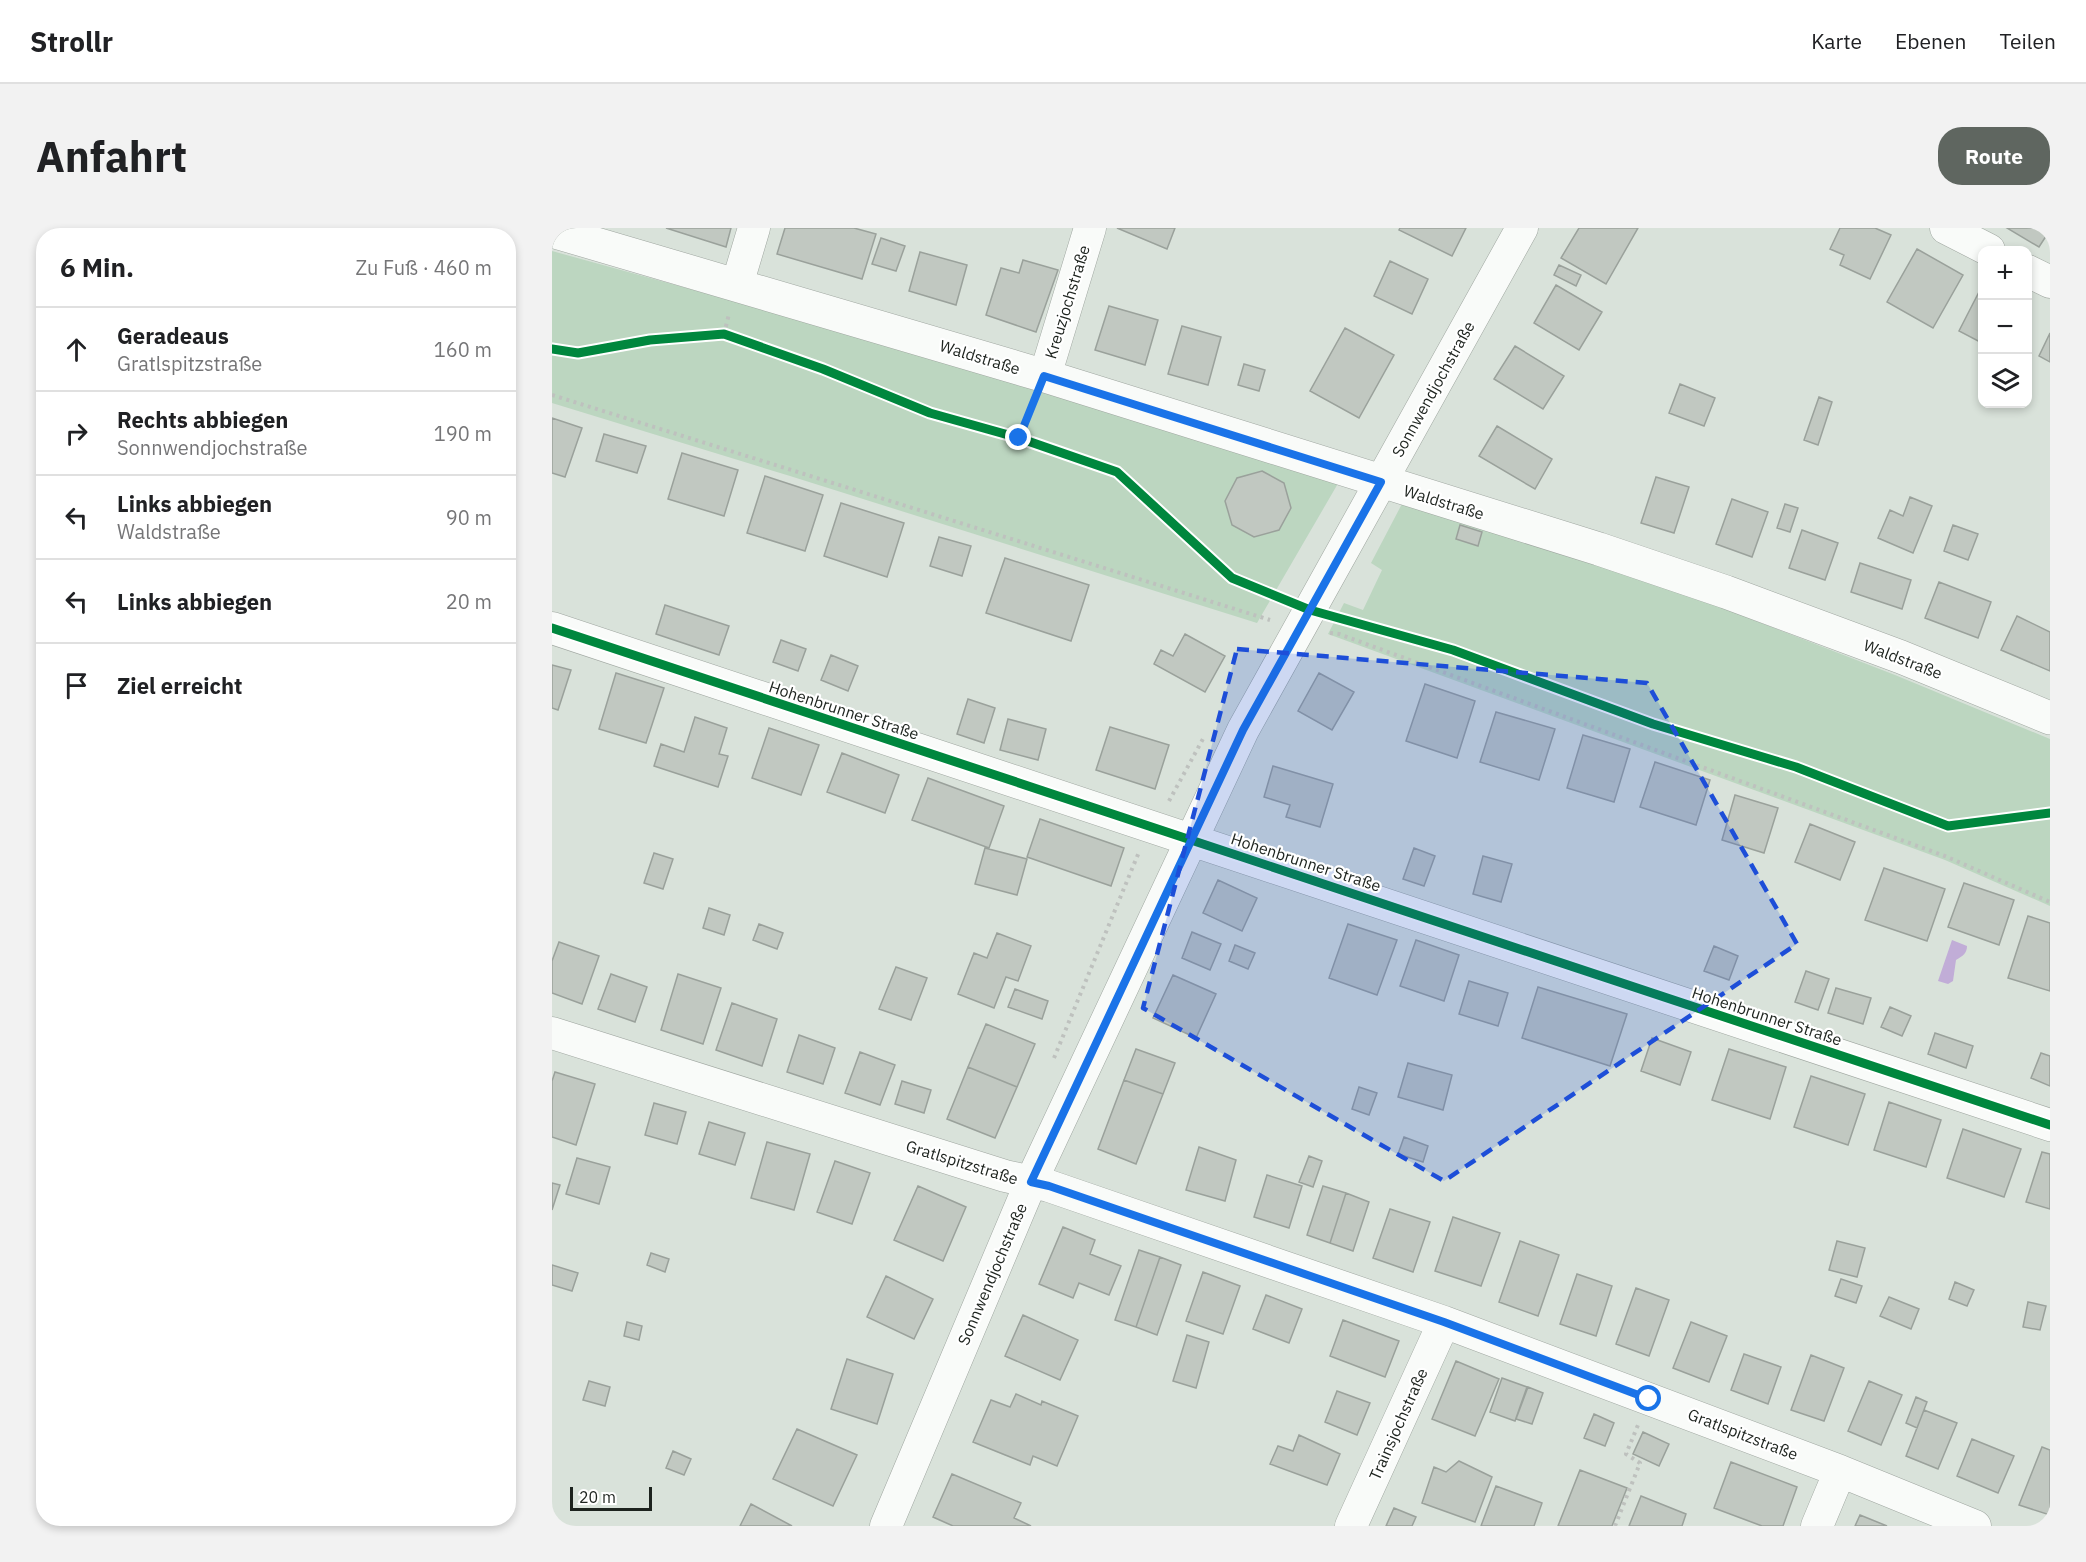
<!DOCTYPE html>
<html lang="de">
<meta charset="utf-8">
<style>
:root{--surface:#fff;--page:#f2f2f2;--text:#202124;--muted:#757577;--line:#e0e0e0;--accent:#5f6660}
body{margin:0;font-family:"IBM Plex Sans",sans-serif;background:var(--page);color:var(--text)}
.controls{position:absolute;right:18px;top:18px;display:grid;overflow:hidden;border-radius:12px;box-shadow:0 3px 9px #0003}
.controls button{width:54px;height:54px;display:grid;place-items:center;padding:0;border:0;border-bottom:2px solid var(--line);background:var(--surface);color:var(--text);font:30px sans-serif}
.scale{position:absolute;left:18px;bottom:15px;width:82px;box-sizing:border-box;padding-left:6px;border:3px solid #1d231e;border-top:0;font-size:16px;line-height:21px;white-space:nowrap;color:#1d231e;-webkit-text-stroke:4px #fff;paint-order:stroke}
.stop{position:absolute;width:18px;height:18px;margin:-14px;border:4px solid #1a73e8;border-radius:50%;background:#fff}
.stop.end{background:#1a73e8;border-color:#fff;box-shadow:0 2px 6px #0008}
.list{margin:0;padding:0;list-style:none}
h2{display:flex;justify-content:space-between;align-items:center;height:78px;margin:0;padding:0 24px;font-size:26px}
h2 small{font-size:20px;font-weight:400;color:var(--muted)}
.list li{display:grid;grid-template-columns:39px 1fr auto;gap:18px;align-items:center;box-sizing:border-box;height:84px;padding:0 24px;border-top:2px solid var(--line)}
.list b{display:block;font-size:22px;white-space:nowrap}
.list p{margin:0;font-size:20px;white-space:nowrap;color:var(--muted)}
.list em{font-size:20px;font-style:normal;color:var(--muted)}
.icon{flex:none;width:33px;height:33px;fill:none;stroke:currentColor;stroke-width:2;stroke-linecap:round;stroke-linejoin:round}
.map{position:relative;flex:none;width:1498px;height:1298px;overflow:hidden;border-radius:24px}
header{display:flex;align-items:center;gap:36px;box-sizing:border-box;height:84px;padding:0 30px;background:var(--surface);border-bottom:2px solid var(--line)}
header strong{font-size:28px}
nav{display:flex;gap:33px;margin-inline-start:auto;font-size:21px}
.intro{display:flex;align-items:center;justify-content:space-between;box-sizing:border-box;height:144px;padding:0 36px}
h1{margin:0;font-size:42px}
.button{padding:15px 27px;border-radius:24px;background:var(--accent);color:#fff;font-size:21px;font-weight:700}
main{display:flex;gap:36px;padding:0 36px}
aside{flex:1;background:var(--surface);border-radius:24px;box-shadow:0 3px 9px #0003}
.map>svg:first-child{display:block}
</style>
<header>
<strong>Strollr</strong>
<nav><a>Karte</a><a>Ebenen</a><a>Teilen</a></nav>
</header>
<div class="intro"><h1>Anfahrt</h1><a class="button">Route</a></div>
<main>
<aside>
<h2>6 Min.<small>Zu Fuß · 460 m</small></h2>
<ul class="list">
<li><svg class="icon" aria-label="ahead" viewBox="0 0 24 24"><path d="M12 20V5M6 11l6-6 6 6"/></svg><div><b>Geradeaus</b><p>Gratlspitzstraße</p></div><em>160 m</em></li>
<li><svg class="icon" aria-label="right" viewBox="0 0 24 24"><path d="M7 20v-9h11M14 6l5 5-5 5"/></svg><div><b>Rechts abbiegen</b><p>Sonnwendjochstraße</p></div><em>190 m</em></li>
<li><svg class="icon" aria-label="left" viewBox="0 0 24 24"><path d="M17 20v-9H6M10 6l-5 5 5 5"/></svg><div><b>Links abbiegen</b><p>Waldstraße</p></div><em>90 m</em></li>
<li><svg class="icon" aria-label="left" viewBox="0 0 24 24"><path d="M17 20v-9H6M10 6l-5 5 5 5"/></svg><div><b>Links abbiegen</b></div><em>20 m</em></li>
<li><svg class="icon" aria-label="arrive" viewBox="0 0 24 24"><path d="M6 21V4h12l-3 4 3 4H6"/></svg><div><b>Ziel erreicht</b></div></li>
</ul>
</aside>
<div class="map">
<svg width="1498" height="1298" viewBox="0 0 1498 1298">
<rect width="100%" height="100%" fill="#d9e2da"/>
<path fill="#bcd6c0" d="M0,23L167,69L788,252L705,395L238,248L0,175Z
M852,272L1168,379L1343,447L1498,511V678L1393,632L776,406L792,375L811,382L830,342L819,335Z"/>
<path fill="#c1add7" d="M1400,712L1415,718C1415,725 1411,728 1404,732L1401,753L1396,756L1386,753Z"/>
<path fill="#c1c8c1" stroke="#9aa19b" stroke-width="1.5" d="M114,0H179L174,19Z
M233,0H302L324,6L310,51L225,26Z
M565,0H623L615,21Z
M848,0H914L900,28L847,2Z
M1027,0H1086L1054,56L1009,30Z
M1288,0H1323L1339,7L1318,51L1288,37L1292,27L1278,21Z
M1455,0H1498V2L1487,19Z
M329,10L353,18L344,43L320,36Z
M1365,21L1411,47L1381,100L1335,74Z
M368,24L415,37L404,77L357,63Z
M471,32L506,42L484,104L434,87L449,40L467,45Z
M838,33L876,51L860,86L822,68Z
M1007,37L1029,47L1024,58L1002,47Z
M1004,57L1050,84L1027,122L982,95Z
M1430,58V115L1407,103Z
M557,78L606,92L593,137L543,122Z
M630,98L669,109L656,157L616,146Z
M793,100L842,127L807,190L758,163Z
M1498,105V134L1487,128Z
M963,118L1012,148L991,181L942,151Z
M692,136L713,142L707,163L686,157Z
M1128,156L1163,170L1152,198L1117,185Z
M1267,169L1280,174L1266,217L1252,212Z
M0,190L30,200L13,249L0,245Z
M945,198L1000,231L983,261L927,228Z
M52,206L94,218L85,245L44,233Z
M130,225L186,242L172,288L116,271Z
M710,243L732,255L739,280L727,302L702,309L680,297L673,273L685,250Z
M213,248L271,267L253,323L195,305Z
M1104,249L1137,259L1122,305L1089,295Z
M1358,269L1380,278L1361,325L1326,310L1338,282L1351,288Z
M1180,271L1216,284L1200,329L1164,316Z
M289,275L352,295L335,349L272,328Z
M1233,276L1246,280L1238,304L1225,300Z
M908,297L930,304L926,318L904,311Z
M1401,297L1426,306L1416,332L1392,323Z
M1250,302L1286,315L1273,352L1237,340Z
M387,309L419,318L410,348L378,338Z
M453,330L537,357L519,413L434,385Z
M1308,335L1359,352L1350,381L1299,364Z
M1387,354L1439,374L1426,410L1373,390Z
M113,377L177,398L167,427L104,406Z
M1465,388L1498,404V443L1449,422Z
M633,406L673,428L653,464L602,436L609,422L621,428Z
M229,412L254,421L246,443L221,434Z
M279,427L306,438L296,463L269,452Z
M0,437L19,442L6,482L0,480Z
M64,445L112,460L94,515L47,501Z
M767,445L802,464L780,502L746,483Z
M873,456L923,473L905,530L854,513Z
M416,471L443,480L432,515L405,506Z
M944,484L1003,501L987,552L928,534Z
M143,489L175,500L167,526L176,528L166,559L102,538L109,516L132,524Z
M456,491L494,501L486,532L448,522Z
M558,499L617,517L603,561L544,542Z
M217,500L267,517L249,567L200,550Z
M1031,507L1078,521L1062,574L1015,560Z
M290,525L347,547L333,585L275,564Z
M1103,534L1158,552L1144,597L1088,579Z
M721,538L781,556L768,599L734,589L738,577L712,569Z
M376,550L452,578L437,620L360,592Z
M1183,567L1226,580L1212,625L1170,612Z
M488,591L572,620L559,658L475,629Z
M1258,596L1303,614L1288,652L1243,634Z
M433,620L475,631L465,667L423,656Z
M862,620L883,628L872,658L851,651Z
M102,625L121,631L111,661L92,655Z
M931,628L960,636L949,674L921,666Z
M1332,640L1393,661L1375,713L1313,692Z
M666,652L705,670L690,703L651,685Z
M1412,655L1462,672L1447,717L1396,699Z
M157,680L178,687L172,707L151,700Z
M1476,688L1498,695V763L1456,750Z
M207,696L231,705L225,721L201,712Z
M796,696L845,712L825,767L777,750Z
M640,704L669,716L658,742L630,730Z
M445,705L479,718L466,753L454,749L442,780L406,766L422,725L435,730Z
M864,712L907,727L892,773L848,758Z
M7,714L47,728L30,776L0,765V733Z
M683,717L703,725L696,741L677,733Z
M1162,718L1186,728L1177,752L1152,743Z
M344,739L375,750L359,792L327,781Z
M1254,743L1277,751L1266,782L1243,774Z
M59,746L95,759L83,794L46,781Z
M126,746L169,760L151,816L109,802Z
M621,747L664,766L644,810L601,790Z
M917,753L956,765L946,798L907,786Z
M986,759L1075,786L1058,838L970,810Z
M1284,760L1319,770L1311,796L1276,785Z
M463,761L496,773L490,791L456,779Z
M180,775L225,791L210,838L164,822Z
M1338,779L1359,788L1350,808L1329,799Z
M434,796L483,816L465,859L416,839Z
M1383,805L1421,818L1414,840L1376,826Z
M247,807L283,820L271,856L235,844Z
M1100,810L1139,824L1128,857L1089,843Z
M584,821L623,835L611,866L572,852Z
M1177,821L1234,839L1218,891L1160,872Z
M308,824L343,837L328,877L293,865Z
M1489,825L1498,828V858L1479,850Z
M856,835L900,847L891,882L846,869Z
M416,839L465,859L443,910L395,891Z
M3,844L43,856L24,917L0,909V853Z
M1259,848L1313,866L1296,917L1242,899Z
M572,852L611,866L584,936L546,921Z
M350,853L379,862L372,885L343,876Z
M807,859L825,865L817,887L800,881Z
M1337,874L1389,892L1374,939L1322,922Z
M102,875L134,884L125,916L93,907Z
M157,894L193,905L183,937L147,926Z
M1411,901L1469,921L1452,969L1395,950Z
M852,909L876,918L871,934L846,926Z
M215,914L258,926L242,982L199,970Z
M647,919L684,932L673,973L634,962Z
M1490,924L1498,926V981L1474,974Z
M757,928L770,933L761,959L747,954Z
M25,930L58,939L47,976L14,966Z
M283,933L318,945L300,996L265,984Z
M715,947L750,958L737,1000L702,989Z
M0,955L8,957L0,982Z
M366,958L414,979L391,1033L342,1012Z
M771,958L794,965L778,1015L755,1007Z
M794,965L817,974L801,1023L778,1015Z
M838,981L878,994L861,1044L821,1030Z
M901,989L948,1005L929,1058L883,1043Z
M511,999L543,1012L538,1026L569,1038L557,1067L527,1055L521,1070L487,1056Z
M968,1013L1007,1027L986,1088L947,1074Z
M1285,1013L1313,1020L1305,1049L1277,1042Z
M587,1022L608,1029L584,1099L563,1092Z
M99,1025L117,1031L113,1044L95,1037Z
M608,1029L629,1037L605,1107L584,1099Z
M0,1037L26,1045L20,1063L0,1057Z
M651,1044L688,1058L671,1106L634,1093Z
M1025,1046L1060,1058L1044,1108L1008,1096Z
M334,1048L381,1071L362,1111L315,1089Z
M1289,1051L1310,1058L1304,1075L1283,1068Z
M1403,1054L1422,1062L1415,1078L1397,1071Z
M1084,1060L1117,1072L1097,1128L1064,1116Z
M714,1067L750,1081L737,1115L701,1101Z
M1337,1069L1367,1081L1359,1101L1328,1088Z
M1476,1074L1494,1078L1488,1102L1471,1099Z
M471,1087L526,1112L508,1152L453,1128Z
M791,1092L847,1113L833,1149L778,1128Z
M75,1094L90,1098L87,1112L72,1108Z
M1139,1094L1175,1108L1157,1154L1121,1140Z
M635,1107L657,1114L644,1160L621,1153Z
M1192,1126L1229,1139L1216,1176L1179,1162Z
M1259,1127L1292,1140L1272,1193L1239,1182Z
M295,1131L341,1146L325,1196L279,1181Z
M904,1133L947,1151L923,1208L880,1191Z
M950,1150L975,1159L963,1193L938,1184Z
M37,1153L58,1159L53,1178L31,1172Z
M1317,1153L1350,1167L1329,1217L1296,1203Z
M976,1159L991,1165L980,1196L964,1191Z
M785,1163L818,1175L805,1207L773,1194Z
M464,1166L489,1177L490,1173L526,1188L505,1238L481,1228L478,1237L421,1214L439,1172L458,1179Z
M1364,1169L1375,1174L1365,1200L1354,1195Z
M1372,1182L1405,1195L1386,1241L1354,1228Z
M1042,1186L1062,1195L1053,1218L1032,1210Z
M245,1201L305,1227L281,1278L221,1251Z
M1091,1204L1117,1216L1107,1238L1081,1226Z
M747,1207L788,1226L775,1257L718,1236L726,1218L741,1223Z
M1420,1211L1462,1228L1446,1265L1405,1248Z
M1490,1219L1498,1222V1287L1467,1277Z
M121,1223L139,1231L132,1247L114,1240Z
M907,1233L940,1249L923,1294L870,1275L882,1239L894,1244Z
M1179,1234L1245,1259L1231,1298H1210L1162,1280Z
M1028,1242L1075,1260L1060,1298H1006Z
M400,1246L469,1275L462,1290L479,1298H401L381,1289Z
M944,1258L990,1275L982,1298H929Z
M1089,1268L1134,1286L1130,1298H1077Z
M199,1276L240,1298H188Z
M842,1280L864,1289L860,1298H834Z
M1308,1287L1335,1298H1303Z"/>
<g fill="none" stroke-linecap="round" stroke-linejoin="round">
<g stroke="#9fa6a0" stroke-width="33">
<path id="minor" d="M1394,0L1437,22
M1476,43L1498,54
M185,57L202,0
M493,148L538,0
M0,400L1498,897
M0,805L453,948L497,958L892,1094L1288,1243L1423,1298
M334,1298L479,954L691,502L970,0
M799,1298L892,1094
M1265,1298L1288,1243"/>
</g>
<g stroke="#9fa6a0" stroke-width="34">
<path id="tertiary" d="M0,3L493,148L1047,321L1174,364L1349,429L1498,490"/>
</g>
<path stroke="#bec1be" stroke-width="4" stroke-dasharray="3 4.5" stroke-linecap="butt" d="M172,106L177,86
M0,167L718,392
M467,210L482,175
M778,405L787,406L1393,628L1498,674
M617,573L652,509
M502,830L587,624
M1063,1298L1088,1235L1074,1226L1086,1197"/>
<use href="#minor" stroke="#f9fbf9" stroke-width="32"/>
<use href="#tertiary" stroke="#f9fbf9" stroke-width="33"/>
<g stroke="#fff" stroke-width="13">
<path id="cycleway" d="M0,121L26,125L98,112L172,106L271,141L378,185L467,210L565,244L680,350L758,382L901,422L1101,496L1244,539L1396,598L1498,585
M0,400L1498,897"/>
</g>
<use href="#cycleway" stroke="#00873e" stroke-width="9"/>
</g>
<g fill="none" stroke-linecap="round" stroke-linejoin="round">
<path stroke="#1a73e8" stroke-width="8" d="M467,210L492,148L829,254L691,502L479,954L497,958L892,1094L1097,1171"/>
</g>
<path fill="#1d4ed8" fill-opacity="0.2" stroke="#1d4ed8" stroke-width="4.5" stroke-dasharray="12 8" stroke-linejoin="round" d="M685,421L1095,455L1245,716L892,953L591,780Z"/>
<g text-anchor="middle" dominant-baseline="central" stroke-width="4.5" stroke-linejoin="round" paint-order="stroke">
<g font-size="16" fill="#1d231e" stroke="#fff">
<text transform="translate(515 74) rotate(-73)">Kreuzjochstraße</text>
<text transform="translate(428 129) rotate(17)">Waldstraße</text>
<text transform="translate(881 161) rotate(-61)">Sonnwendjochstraße</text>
<text transform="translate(892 274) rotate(17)">Waldstraße</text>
<text transform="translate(1351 431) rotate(21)">Waldstraße</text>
<text transform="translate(292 482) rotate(18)">Hohenbrunner Straße</text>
<text transform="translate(754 634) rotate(18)">Hohenbrunner Straße</text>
<text transform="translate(1215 788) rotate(18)">Hohenbrunner Straße</text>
<text transform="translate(410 934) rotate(17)">Gratlspitzstraße</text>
<text transform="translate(440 1046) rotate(-67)">Sonnwendjochstraße</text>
<text transform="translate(846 1196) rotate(-66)">Trainsjochstraße</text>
<text transform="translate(1191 1206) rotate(21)">Gratlspitzstraße</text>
</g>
</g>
</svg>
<div class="controls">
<button>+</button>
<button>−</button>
<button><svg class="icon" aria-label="layers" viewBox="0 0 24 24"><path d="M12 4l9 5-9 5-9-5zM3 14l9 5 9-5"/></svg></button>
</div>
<div class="scale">20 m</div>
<div class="stop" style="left:1097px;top:1171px"></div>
<div class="stop end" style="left:467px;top:210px"></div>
</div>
</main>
